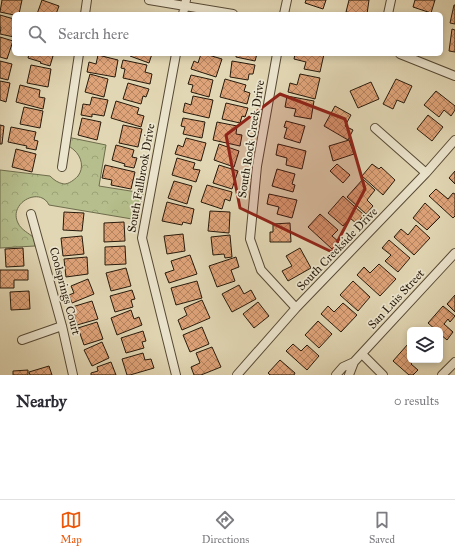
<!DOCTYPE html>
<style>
:root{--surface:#fff;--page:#f7f7f7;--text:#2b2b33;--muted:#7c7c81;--line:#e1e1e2;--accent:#ea580c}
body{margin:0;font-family:"IM FELL Great Primer",serif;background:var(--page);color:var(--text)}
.controls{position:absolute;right:12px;bottom:12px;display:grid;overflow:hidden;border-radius:6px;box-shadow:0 2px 6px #0003}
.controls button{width:36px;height:36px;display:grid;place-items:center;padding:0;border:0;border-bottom:1px solid var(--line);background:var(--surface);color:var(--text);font:20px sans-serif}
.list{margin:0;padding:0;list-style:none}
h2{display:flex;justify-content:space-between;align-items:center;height:52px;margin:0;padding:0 16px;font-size:17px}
h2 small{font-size:13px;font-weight:400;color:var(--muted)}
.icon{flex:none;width:22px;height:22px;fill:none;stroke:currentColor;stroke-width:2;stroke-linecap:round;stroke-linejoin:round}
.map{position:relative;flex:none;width:455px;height:375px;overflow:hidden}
.search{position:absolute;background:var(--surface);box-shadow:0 2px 6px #0003;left:12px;right:12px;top:12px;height:44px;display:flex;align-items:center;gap:10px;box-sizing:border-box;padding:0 14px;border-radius:6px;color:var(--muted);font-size:15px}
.sheet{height:124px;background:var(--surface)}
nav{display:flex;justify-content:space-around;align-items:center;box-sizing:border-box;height:56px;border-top:1px solid var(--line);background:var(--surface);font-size:11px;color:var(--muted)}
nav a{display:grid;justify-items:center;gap:2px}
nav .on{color:var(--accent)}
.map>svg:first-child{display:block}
</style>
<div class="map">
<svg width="455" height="375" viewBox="0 0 455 375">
<defs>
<pattern id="park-crowns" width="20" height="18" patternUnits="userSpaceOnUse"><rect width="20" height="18" fill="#b5be8c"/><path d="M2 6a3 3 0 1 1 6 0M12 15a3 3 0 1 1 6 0" fill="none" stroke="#9ca377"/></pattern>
<pattern id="building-cross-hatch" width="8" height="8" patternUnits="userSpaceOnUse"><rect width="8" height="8" fill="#dfa379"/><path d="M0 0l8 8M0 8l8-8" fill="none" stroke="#b58461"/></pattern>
</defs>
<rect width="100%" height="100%" fill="#e2d7b4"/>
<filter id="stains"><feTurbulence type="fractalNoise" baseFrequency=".005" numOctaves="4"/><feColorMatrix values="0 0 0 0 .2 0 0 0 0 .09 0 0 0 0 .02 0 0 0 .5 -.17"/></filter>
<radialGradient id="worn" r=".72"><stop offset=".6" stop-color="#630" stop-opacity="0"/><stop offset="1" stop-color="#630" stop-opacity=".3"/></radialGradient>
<path fill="url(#park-crowns)" stroke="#6e6c4c" d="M67,137L106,145L99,186L143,193L138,220L49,205C40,186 8,203 18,223C21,230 29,233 34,238L35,246L0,248V170L50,176C54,180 58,183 64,184C69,184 74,180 78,176C84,168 82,157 74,150C72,148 69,147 68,144C67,142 67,139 67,137Z"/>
<path fill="url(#building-cross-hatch)" stroke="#271a0b" d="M2,0H22L19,14H14V15L0,12Z
M42,0L59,6L56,14H37Z
M306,0H326L323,9L305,3Z
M349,0H369L367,14H355L346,12Z
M415,0H435L431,13L413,7Z
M454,5H455V24L450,23Z
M0,15L14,19V37L0,34L1,27H0Z
M452,29L455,30V52L449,51Z
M0,37L13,41L7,59L0,57Z
M29,54H48L53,56L50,66L40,63L41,62L28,58Z
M131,54H154L153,55L152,54L149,63L130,56Z
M201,54H205L222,59L216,77L191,69L194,61L198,63Z
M236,54H257L255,61L236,57Z
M295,54H324L320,72L304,69L306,62L294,59Z
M98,55L118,60L115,77L87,72L89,62L96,64Z
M123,60L147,65L145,72L152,74L150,84L123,78L125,69L121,68Z
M0,61L12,64L8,80L0,78Z
M232,61L255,65L253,74H249L248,80L230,77Z
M31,65L51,69L48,87L27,83Z
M90,74L108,79L104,97L85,92Z
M300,74L320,78L315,99L288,92L290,83L297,85Z
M191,75L213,80L209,97L191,92L193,85L188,84Z
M225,79L246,85L244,91L250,93L247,104L220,97Z
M396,79L412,86L404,103L397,100L393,109L383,104Z
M0,81L10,83L6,102L0,100Z
M371,82L379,99L358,108L350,91Z
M128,83L149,89L146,97L143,96L141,104L123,99Z
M20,85L40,90L39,97L45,98L43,109L16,102Z
M436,91L455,106V110L451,116L444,110L439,117L424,105Z
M193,96L213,100L209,118L183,112L185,103L191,105Z
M287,96L314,101L311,119L294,116L296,109L285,107Z
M92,97L108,100L104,116L92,114V117L81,115L83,104L90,105Z
M116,101L139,108L137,114L144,116L141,127L111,118Z
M226,103L248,108L245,117L242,116L240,123L222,119Z
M335,106L351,115L345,126L353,130L348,140L324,126Z
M24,107L43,111L40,128L20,124Z
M428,115L443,127L432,141L417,129Z
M82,118L101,122L97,140L78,135Z
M183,118L205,122L202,138L183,134L185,127L181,126Z
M286,121L305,126L300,143L284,138L287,128L284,127Z
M217,122L237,126L236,134L242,135L240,146L213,140Z
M0,125L4,126L2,144H0Z
M123,125L142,129L138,147L119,143Z
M11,127L36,132L34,140L38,141L36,150L26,148L27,146L8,142Z
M186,138L206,143L201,161L175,154L178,145L183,147Z
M349,140L354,154L333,161L329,146Z
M219,144L239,151L234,167L214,160Z
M278,144L306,151L302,169L286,165L287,158L276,155Z
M116,145L134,150L132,157L137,158L134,168L124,166L125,164L112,160Z
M16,149L36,154L32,172L12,167Z
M177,158L195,163L193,169L200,170L196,182L172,175Z
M337,164L350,175L343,183L330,171Z
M372,164L379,169L381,167L395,180L383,195L362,176Z
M105,165L135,172L131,189L111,185L112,180L102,178Z
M219,165L238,171L232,189L213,183Z
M277,169L295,174L292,184L295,185L293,192L272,186Z
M455,171V184L449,178Z
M363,179L375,190L367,200L373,206L366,214L347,197Z
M174,181L192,186L187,204L168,198Z
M207,185L232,192L230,201L225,199L222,209L201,202Z
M436,189L448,199L453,193L455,194V216L453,218L429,196Z
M269,194L297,200L292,218L277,214L279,207L267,204Z
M343,196L364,215L357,224L350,218L343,226L328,213Z
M167,202L194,209L191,224L183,222L182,225L162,221Z
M425,203L440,217L427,230L413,218Z
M210,211L230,212L229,233L208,231Z
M64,212L84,213L82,231L63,230Z
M320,214L338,230L332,236L339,242L332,249L308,227Z
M124,222L125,241L104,242V223Z
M290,223L291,242H270V232H273V224Z
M416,225L430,238L414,255L394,237L401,229L408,235Z
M183,234L185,251L167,254L164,236Z
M230,235L232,257L225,258L224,254L213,255L211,237Z
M82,236L84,254L63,256L61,238Z
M389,240L410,258L398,272L385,261L391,255L382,248Z
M125,246L126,264L105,265V247Z
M23,248L24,266L6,267L5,249Z
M300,248L311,268L288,281L282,271L292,266L286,256Z
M190,255L197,274L169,283L165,273L174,270L171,261Z
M87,257L88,274L66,277L64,259Z
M236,257L239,267L231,270L235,281L217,287L209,266Z
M379,264L396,279L380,296L357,275L364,267L370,273Z
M126,268L131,286L111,291L106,273Z
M0,270H28V280H14V288H0Z
M88,279L94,294L72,303L69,295L74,293L71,286Z
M197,281L202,298L176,305L171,288Z
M353,281L370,297L358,311L340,295Z
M239,285L244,294L251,290L256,299L232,312L222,294Z
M132,290L135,299L131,300L133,307L115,312L110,296Z
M29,291L30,309L11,310L10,292Z
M455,295V312L447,304Z
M202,300L210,318L182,330L178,320L187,315L184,308Z
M92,301L98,319L77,325L72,307Z
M258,302L269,316L254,328L243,314Z
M343,303L357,315L341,332L321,314L328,306L334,312Z
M443,306L455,316L450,322L448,319L444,324L453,332L447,340L440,334V330H436L428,323Z
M131,310L134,319L139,317L142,325L117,335L111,318Z
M318,321L332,334L319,348L305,335Z
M97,322L103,339L84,345L78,328Z
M202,327L209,344L190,352L183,335Z
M143,331L146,341L142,342L144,348L126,353L121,338Z
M102,342L109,358L92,366L84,350Z
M293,344L301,351L307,345L319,356L307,370L286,351Z
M408,344L410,345V360H414L411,364L418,370L413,375H409L393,361Z
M212,347L221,367L201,375H194L191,367L200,363L196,353Z
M143,353L145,360L151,359L154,368L130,375H127L122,359Z
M280,360L295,373L294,375H270L268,373Z
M111,362L116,375H91V373L98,371L97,367Z
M49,366L52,375H30L29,372Z
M28,370V375H13V371Z"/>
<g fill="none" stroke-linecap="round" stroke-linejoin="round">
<g stroke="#564935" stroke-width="10">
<path id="minor" d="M149,0L233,14
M85,14L87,0
M183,14L186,0
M284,14L287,0
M388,14L391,0
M277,54L257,166L250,239L261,270L296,308
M400,54L455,76
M375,128L426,173
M62,167L79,54
M31,214L62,326L73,375
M22,340L62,326
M362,354L383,375
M176,375L142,238L176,54
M237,375L296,308L426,173L455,140
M336,375L343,367L354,362
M349,375L354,362L455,253
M442,375L455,362"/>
</g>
<use href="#minor" stroke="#ece5ce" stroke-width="8"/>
</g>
<path fill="#8f2418" fill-opacity="0.2" stroke="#8f2418" stroke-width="3" stroke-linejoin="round" d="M280,94L345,119L365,189L332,252L240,208L226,135Z"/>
<g text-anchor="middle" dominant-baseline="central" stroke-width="3.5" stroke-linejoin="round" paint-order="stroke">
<g font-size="12" fill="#271a0b" stroke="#ece5ce">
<text transform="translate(251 139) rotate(-81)">South Rock Creek Drive</text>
<text transform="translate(141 178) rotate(-80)">South Fallbrook Drive</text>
<text transform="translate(337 249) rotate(-46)">South Creekside Drive</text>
<text transform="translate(65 291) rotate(75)">Coolsprings Court</text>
<text transform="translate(396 299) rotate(-47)">San Luis Street</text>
</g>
</g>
<rect width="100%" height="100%" filter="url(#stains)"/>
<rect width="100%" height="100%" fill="url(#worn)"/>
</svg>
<div class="controls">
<button><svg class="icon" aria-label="layers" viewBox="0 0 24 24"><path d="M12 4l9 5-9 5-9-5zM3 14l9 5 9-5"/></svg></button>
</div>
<div class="search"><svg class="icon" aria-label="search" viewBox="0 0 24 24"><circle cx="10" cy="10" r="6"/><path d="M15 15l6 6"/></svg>Search here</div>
</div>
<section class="sheet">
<h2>Nearby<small>0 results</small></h2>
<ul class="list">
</ul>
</section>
<nav>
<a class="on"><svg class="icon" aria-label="map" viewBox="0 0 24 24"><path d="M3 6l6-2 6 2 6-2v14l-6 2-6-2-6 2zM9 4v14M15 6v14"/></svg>Map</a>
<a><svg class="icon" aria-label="directions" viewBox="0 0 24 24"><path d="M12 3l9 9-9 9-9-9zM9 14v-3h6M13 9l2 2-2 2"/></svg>Directions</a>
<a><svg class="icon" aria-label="saved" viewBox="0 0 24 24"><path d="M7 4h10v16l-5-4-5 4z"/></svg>Saved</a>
</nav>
